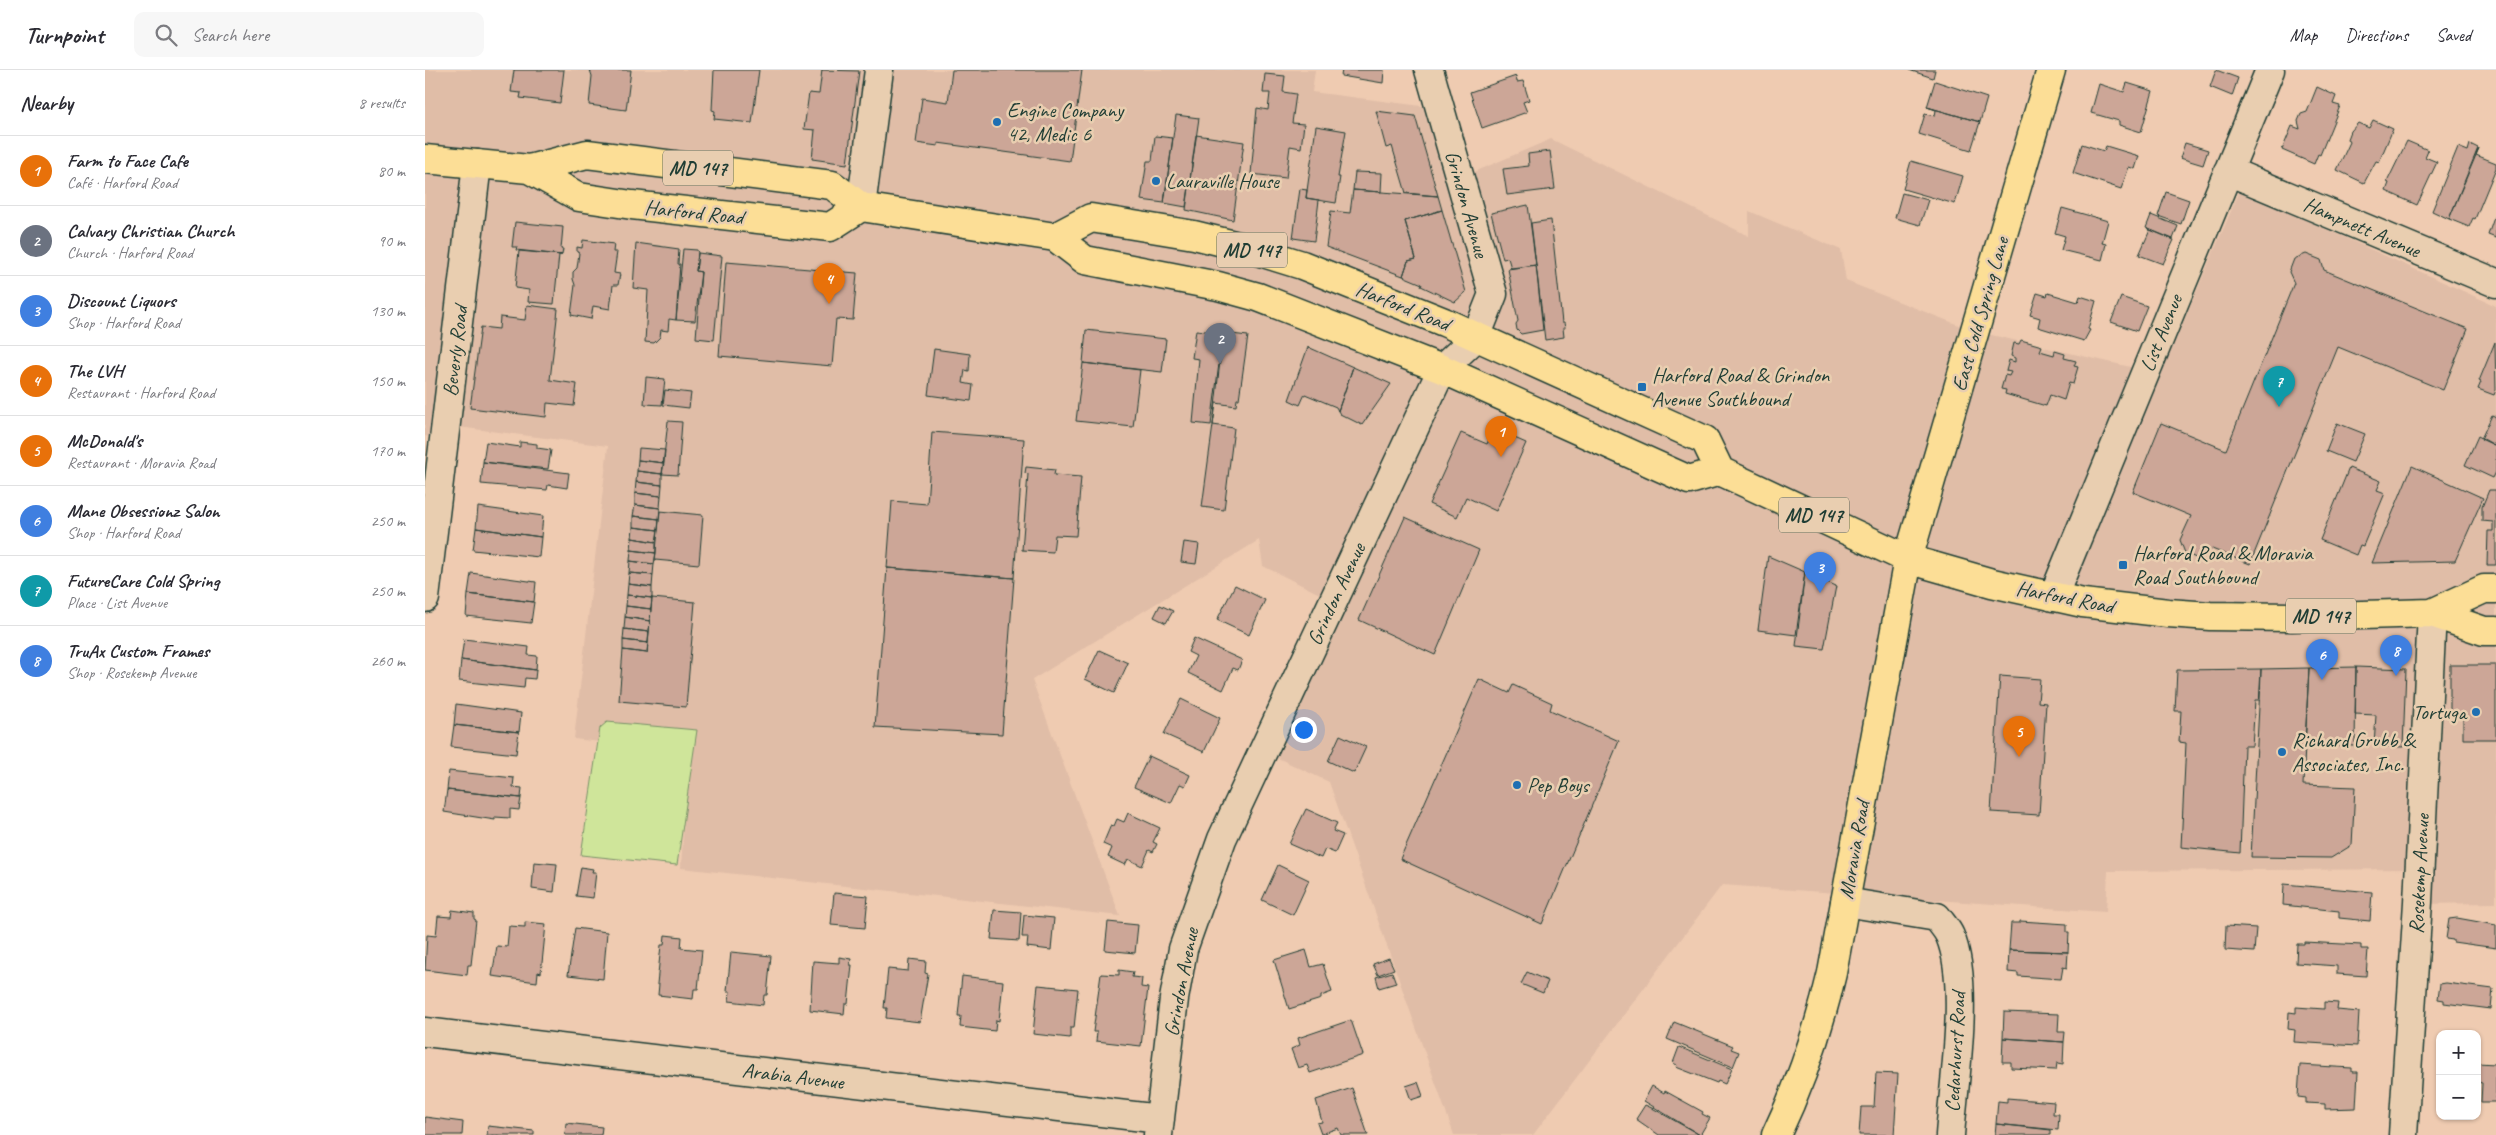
<!DOCTYPE html>
<meta charset="utf-8">
<style>
:root{--surface:#fff;--page:#f7f7f7;--text:#2b2b33;--muted:#7c7c81;--line:#e1e1e2;--accent:#7c3aed}
body{margin:0;font-family:Caveat,sans-serif;background:var(--page);color:var(--text)}
.controls{position:absolute;right:15px;bottom:15px;display:grid;overflow:hidden;border-radius:10px;box-shadow:0 1px 4px #0004}
.controls button{width:45px;height:45px;display:grid;place-items:center;padding:0;border:0;border-bottom:1px solid var(--line);background:var(--surface);color:var(--text);font:25px sans-serif}
.you{position:absolute;left:878px;top:659px;width:18px;height:18px;margin:-12px;border:4px solid #fff;border-radius:50%;background:#1a73e8;box-shadow:0 0 0 8px #1a73e833}
.badge{display:grid;place-items:center;width:32px;height:32px;border-radius:50%;background:var(--accent);color:#fff;font-size:16px;font-weight:700}
.pin{position:absolute;translate:-50% -41px;filter:drop-shadow(0 1px 2px #0008)}
.pin::after{content:'';position:absolute;top:26px;width:18px;height:15px;background:inherit;clip-path:polygon(0 0,100% 0,50% 100%)}
.list{margin:0;padding:0;list-style:none}
h2{display:flex;justify-content:space-between;align-items:center;height:65px;margin:0;padding:0 20px;font-size:21px}
h2 small{font-size:16px;font-weight:400;color:var(--muted)}
.list li{display:grid;grid-template-columns:32px 1fr auto;gap:15px;align-items:center;box-sizing:border-box;height:70px;padding:0 20px;border-top:1px solid var(--line)}
.list b{display:block;font-size:19px;white-space:nowrap}
.list p{margin:0;font-size:16px;white-space:nowrap;color:var(--muted)}
.list em{font-size:16px;font-style:normal;color:var(--muted)}
.icon{flex:none;width:28px;height:28px;fill:none;stroke:currentColor;stroke-width:2;stroke-linecap:round;stroke-linejoin:round}
.map{position:relative;flex:none;width:2071px;height:1065px;overflow:hidden}
header{display:flex;align-items:center;gap:30px;box-sizing:border-box;height:70px;padding:0 25px;background:var(--surface);border-bottom:1px solid var(--line)}
header strong{font-size:24px}
nav{display:flex;gap:28px;margin-inline-start:auto;font-size:18px}
.search{width:350px;height:45px;background:var(--page);display:flex;align-items:center;gap:12px;box-sizing:border-box;padding:0 18px;border-radius:10px;color:var(--muted);font-size:19px}
main{display:flex}
aside{flex:1;background:var(--surface)}
.map>svg:first-child{display:block}
</style>
<header>
<strong>Turnpoint</strong>
<div class="search"><svg class="icon" aria-label="search" viewBox="0 0 24 24"><circle cx="10" cy="10" r="6"/><path d="M15 15l6 6"/></svg>Search here</div>
<nav><a>Map</a><a>Directions</a><a>Saved</a></nav>
</header>
<main>
<aside>
<h2>Nearby<small>8 results</small></h2>
<ul class="list">
<li><span class="badge" style="background:#e8710a">1</span><div><b>Farm to Face Cafe</b><p>Café · Harford Road</p></div><em>80 m</em></li>
<li><span class="badge" style="background:#6b7280">2</span><div><b>Calvary Christian Church</b><p>Church · Harford Road</p></div><em>90 m</em></li>
<li><span class="badge" style="background:#3f7fe0">3</span><div><b>Discount Liquors</b><p>Shop · Harford Road</p></div><em>130 m</em></li>
<li><span class="badge" style="background:#e8710a">4</span><div><b>The LVH</b><p>Restaurant · Harford Road</p></div><em>150 m</em></li>
<li><span class="badge" style="background:#e8710a">5</span><div><b>McDonald's</b><p>Restaurant · Moravia Road</p></div><em>170 m</em></li>
<li><span class="badge" style="background:#3f7fe0">6</span><div><b>Mane Obsessionz Salon</b><p>Shop · Harford Road</p></div><em>250 m</em></li>
<li><span class="badge" style="background:#0f9aa8">7</span><div><b>FutureCare Cold Spring</b><p>Place · List Avenue</p></div><em>250 m</em></li>
<li><span class="badge" style="background:#3f7fe0">8</span><div><b>TruAx Custom Frames</b><p>Shop · Rosekemp Avenue</p></div><em>260 m</em></li>
</ul>
</aside>
<div class="map">
<svg width="2071" height="1065" viewBox="0 0 2071 1065">
<rect width="100%" height="100%" fill="#efcbb1"/>
<filter id="ink" filterUnits="userSpaceOnUse"><feTurbulence type="fractalNoise" baseFrequency=".02" numOctaves="2"/><feDisplacementMap in="SourceGraphic" scale="10" xChannelSelector="R" yChannelSelector="G"/><feConvolveMatrix kernelMatrix="1 2 1 2 8 2 1 2 1" color-interpolation-filters="sRGB"/></filter>
<g filter="url(#ink)">
<path fill="#e0bda7" d="M0,0H890L887,22L1012,38L1033,109L1126,69L1324,166V141L1416,180L1421,211L1549,261L1736,304L1815,120L2071,236V833L1990,834L1992,799L1683,801L1681,842L1297,815L1108,1065H1029L904,712L838,681L907,530L838,496L834,470L607,610L695,846L256,798L263,682L149,669L183,376L17,355L15,368L0,366Z"/>
<path fill="#cfe59a" stroke="#779167" d="M182,652L272,660L252,795L156,785L175,658Z"/>
<path fill="#cca697" stroke="#1f3d34" d="M89,0H139L135,33L95,28L96,23L86,22Z
M165,0H206L201,40L164,35L167,6Z
M289,0H334L327,53L289,49L290,41L287,40Z
M397,0L434,1L422,94L387,89L390,60L379,59L384,23L394,24Z
M527,0H657L645,91L513,73V76L491,73L497,28L523,32Z
M917,0H959L958,13L916,6Z
M1484,0H1510L1508,8Z
M1791,0L1813,8L1807,26L1785,17Z
M840,4L860,6L858,22L871,24L867,53L879,54L876,78L865,76L861,108L826,104L832,38L843,40L845,23H838Z
M1091,6L1092,12L1098,11L1104,30L1098,32L1102,42L1057,58L1045,22Z
M1510,11L1562,28L1555,52L1502,37Z
M1702,13L1728,21L1716,62L1694,55V51L1666,43L1674,14L1699,22Z
M1892,17L1911,26L1908,34L1915,36L1895,85L1893,84L1889,94L1857,80L1867,56L1875,59L1873,51L1876,44L1882,42Z
M1502,37L1555,52L1546,80L1494,64L1500,44L1510,46L1511,40Z
M951,41L990,46L1013,126L981,123L967,76L961,78Z
M751,45L774,48L761,137L739,133Z
M1948,50L1968,59L1954,92L1951,91L1939,113L1912,100L1925,72L1923,69L1926,61L1933,53L1944,58Z
M891,56L921,61L913,107H915L911,133L881,128Z
M771,65L819,72L808,150L761,140Z
M730,66L748,68L739,133L716,130L722,91H727Z
M1982,71L2003,80L2000,87L2012,92L1992,135L1961,121L1964,113L1962,112Z
M1760,73L1783,80L1778,95L1755,88Z
M1657,74L1679,81L1681,76L1714,86L1710,99L1704,97L1696,119L1648,103Z
M2045,74L2053,78L2024,149L2007,141L2033,77L2043,81Z
M2054,78L2051,85L2071,93V98L2050,149L2048,148L2044,157L2024,149Z
M1125,81L1130,119L1082,125L1078,99L1104,96L1103,84Z
M1486,91L1538,106L1530,134L1478,119Z
M930,102L957,103L956,122L928,120Z
M875,119L882,120L881,128L894,130L889,171L868,168Z
M928,120L1013,126L1017,140L980,151L991,189L983,191L978,206L901,177L906,141L925,143Z
M1741,122L1764,130L1756,154L1733,146Z
M1477,123L1503,130L1495,155L1470,148Z
M1103,135L1111,195L1086,198L1083,188L1078,189L1066,143Z
M1637,138L1683,151L1677,173L1681,174L1677,190L1636,180L1640,166L1630,163Z
M1017,140L1041,222L1030,232L996,216L997,214L978,206L983,191L991,189L980,151Z
M2071,142V168L2063,165Z
M1726,145L1753,156L1748,169L1721,158Z
M1126,150L1137,253H1139L1140,258H1138L1139,267L1120,270L1106,153Z
M90,152L138,157L136,179H138L137,185L91,180L92,177H87Z
M1725,160L1749,170L1738,194L1714,185Z
M158,170L189,174L188,182H192L189,203L195,204L193,215H188L185,239L168,236L166,249L146,245L150,215L148,209V202L152,198L154,183L152,182V177L157,178Z
M211,173L254,179L253,194H255L251,250L244,249L243,261L236,260L235,267L229,273L220,272L223,220L208,218Z
M258,179L272,180L273,183L271,201L276,202L270,251L251,250Z
M94,181L137,185H134L129,234L103,232L104,220L90,218Z
M273,183L297,186L289,270L271,268L276,202L271,201Z
M1881,184L1896,190L1899,200L2043,259L2018,320L1913,277L1825,494L1787,479L1773,489L1760,483L1755,470L1766,446L1708,422L1736,353L1801,380L1869,213L1864,202L1869,189Z
M301,192L432,203L428,250L411,249L407,296L294,286Z
M1111,195L1118,260L1096,264L1092,260L1091,254L1093,251L1083,199Z
M1612,223L1622,226L1623,223L1653,232L1655,226L1671,231L1663,259L1665,260L1659,271L1613,257L1615,248L1605,245Z
M1696,227L1722,236L1712,261L1686,252Z
M102,235L133,239L125,310L152,314L149,336L122,333L121,347L45,338L56,257L74,259L75,247L100,250Z
M661,260L741,269L737,302L658,293Z
M771,260L798,263L786,355L768,353L774,289L767,288Z
M798,263L823,266L814,329H812L811,336L791,333L788,355Z
M1596,270L1617,276L1615,281L1629,285L1630,281L1640,284L1639,288L1651,291L1649,296L1653,297L1648,314L1644,313L1639,330L1625,325L1621,336L1580,324L1581,320L1576,319L1580,305L1584,306L1586,302L1581,301L1584,290L1590,292V288L1586,286L1589,273L1594,274Z
M2070,272L2071,320L2069,325L2053,319L2056,312L2054,311Z
M883,277L928,297L913,341L911,337L880,324L875,335L864,330Z
M509,279L545,284L544,301L540,300L538,313L548,315L546,331L503,325Z
M658,293L715,300L708,357L651,351Z
M928,297L966,314L937,355L915,344L913,341Z
M221,307L240,309L237,335L219,334Z
M240,320L266,323L264,338L238,335Z
M2067,345L2071,347V376L2056,369Z
M243,351L257,352L253,405L237,404Z
M1912,353L1940,364L1928,392L1901,381Z
M788,355L809,358L799,440L777,437Z
M1069,359L1101,373L1071,441L1041,427L1032,447L1004,434L1036,363L1062,374Z
M507,362L599,369L589,508L462,498L467,431L502,434Z
M2053,366L2071,376V402L2068,408L2040,395Z
M61,372L95,377V372L112,374V378L126,380L123,399L58,392Z
M214,378L240,380L239,393L213,390Z
M213,390L239,393L237,404L212,401Z
M58,392L144,403L142,418L123,415L122,420L56,414Z
M1987,396L2058,428L2030,491L1947,493Z
M601,397L630,400L629,405L656,407L651,466L630,465L628,482L597,480L603,404L600,403Z
M1924,398L1956,411L1952,420L1960,423L1938,476L1935,475L1931,485L1895,470Z
M212,401L237,404V415L211,412Z
M211,412L237,415L236,426L210,423Z
M2064,420H2071V495H2062L2063,461H2068V452L2057,451V437Z
M210,423L236,426L235,438L210,435Z
M210,435L235,438L234,449L208,446Z
M53,437L118,446L116,467L51,458Z
M235,441L278,445L274,494L230,490Z
M208,446L234,449L233,460L208,457Z
M980,447L1054,480L1010,585L934,550Z
M208,457L233,460L231,472L207,468Z
M51,458L116,467L114,487L48,480Z
M207,468L231,472V483L206,480Z
M759,472L774,474L771,494L756,492Z
M206,480L231,483L229,494L205,491Z
M1343,486L1380,502L1371,565L1333,560Z
M205,491L229,494L228,505L204,503Z
M462,498L589,508L577,664L450,657Z
M1380,502L1411,516L1399,579L1371,576Z
M46,503L111,512L109,532L43,524Z
M204,503L228,505L227,517L203,514Z
M203,514L227,517V528L202,525Z
M810,515L840,530L824,565L792,550Z
M43,524L109,532L106,553L41,546Z
M202,525L227,528L226,539L201,536Z
M227,528L270,532L261,637L194,631L198,580L222,583Z
M735,535L748,541L741,553L729,547Z
M201,536L226,539L225,551L200,547Z
M200,547L225,551L224,562L199,559Z
M199,559L224,562L223,573L198,570Z
M769,568L817,590L813,600L808,598L798,620L763,603L771,586L763,582Z
M39,569L104,577L103,585L112,586L111,600L36,590Z
M198,570L223,573L222,583L198,580Z
M674,580L703,593L689,623L660,609Z
M36,590L111,600L110,609L100,608L99,618L34,611Z
M2025,595H2071V669H2038V648H2025Z
M1931,597L1930,676L1880,675L1884,598Z
M1931,597L1981,599L1978,677L1949,676L1951,645L1930,644Z
M1884,598L1878,715L1930,717L1927,775L1906,788L1826,787L1836,599Z
M1836,599L1835,630H1830L1827,676H1819L1815,783L1756,777L1761,673L1754,672L1756,641H1750L1752,600Z
M1575,606L1615,609L1613,632L1621,633L1614,745L1566,742Z
M1054,609L1084,623L1088,615L1127,633L1125,640L1194,671L1117,854L975,789Z
M756,629L795,648L779,682L739,664Z
M31,634L96,643L94,662L29,655Z
M29,655L94,662L91,684L26,677Z
M915,665L941,677L929,703L903,691Z
M724,686L765,705L760,716L755,714L746,733L709,717Z
M24,701L89,708L88,717L97,718L96,728L22,720Z
M22,720L96,728L94,740L85,739V748L70,747V750L19,742Z
M881,739L912,753L908,761L918,765L910,783L900,779L896,788L864,774Z
M703,743L735,758L728,772L732,774L728,782L724,780L717,796L703,789L700,795L683,787L687,778L678,774L686,755L689,756L692,749L699,752Z
M109,792L132,794L129,822L107,819Z
M853,795L884,810L868,845L837,830Z
M156,797L168,799L167,802H171L168,828L151,826Z
M1859,814L1947,822L1945,851L1914,848V841L1858,835Z
M409,823L443,826L440,858L406,855Z
M27,840L49,843V849L51,850L46,895H43L42,905L0,900L2,865L11,866L13,846L26,847Z
M569,840L596,842L594,871L566,869Z
M599,845L629,848L626,880L602,877L603,867H597Z
M2032,848L2071,855V878L2028,872V870L2021,869L2024,849Z
M1595,851L1642,854V862H1644L1643,882L1584,880L1586,853H1595Z
M100,852L121,854L116,903L113,902L112,912L67,906L72,876L82,877L84,856L100,857Z
M683,852L713,855L710,883L680,880Z
M1801,856L1831,858L1829,882L1800,880Z
M150,858L182,862L178,909L143,905Z
M240,865L257,867L256,878L277,880L273,919H269L268,929L233,925L234,914H232L236,875H239Z
M1879,872L1936,875V879H1943L1941,906L1912,904V896L1871,893L1872,874H1879Z
M881,880L886,897L898,894L907,922L896,926V929L864,939L849,890Z
M1584,880L1643,882L1642,898L1638,897L1636,909L1593,906V903L1583,902Z
M306,882L346,886L342,925H339L338,935L304,931L305,921H302Z
M414,887L426,889L425,895H427L423,934H420L419,944L385,940L388,891L414,893Z
M964,888L969,899L953,905L948,894Z
M484,889L501,891L500,903L503,904L495,952L461,948L462,938H459L463,899L483,901Z
M694,900L708,902L707,907L717,908L716,917L723,918L716,976L671,971L672,962H668L676,904L694,905Z
M967,902L971,913L954,918L951,907Z
M1102,902L1123,911L1118,923L1096,914Z
M537,906L578,911L574,951L571,950L570,961L535,957L536,946H533Z
M2021,913L2068,919L2066,939L2019,933V930L2013,929L2015,914Z
M613,915L653,919L649,958H645V968L608,964Z
M1899,932L1913,933L1912,940L1934,942L1932,976L1869,972L1870,960L1863,959L1864,942L1871,943V937L1899,939Z
M1579,942L1634,944L1633,962H1640L1639,972L1578,968Z
M926,950L938,985L885,1003L882,995L873,998L866,979L875,975L873,968Z
M1249,952L1308,976L1306,979L1314,982L1308,997L1242,969Z
M1578,968L1639,972L1638,994L1632,993L1631,1000L1586,998V992H1577Z
M1254,977L1307,999L1300,1014L1293,1011L1292,1013L1251,997L1252,995L1248,993Z
M2052,993L2071,994V1032H2056L2057,1013L2052,1012Z
M1875,995L1927,998V1002H1933L1931,1038L1900,1039V1034L1881,1033V1028L1873,1027Z
M1451,1003L1473,1004L1469,1065H1434L1436,1037H1449Z
M993,1012L998,1026L986,1030L981,1016Z
M1227,1016L1239,1023L1240,1021L1278,1042L1277,1044L1285,1048L1275,1065L1219,1031Z
M927,1018L943,1065H916L913,1058L896,1064L892,1053L897,1052L891,1030Z
M1582,1028L1629,1032L1628,1044H1634L1633,1060L1571,1054L1573,1031L1582,1032Z
M1220,1035L1229,1039L1275,1065H1234L1211,1049Z
M0,1047L38,1052L37,1065H0Z
M141,1053L177,1057L176,1065H140Z
M1571,1054L1626,1060V1065H1570Z
M63,1056L109,1061V1065H62Z"/>
<g fill="none" stroke-linecap="round" stroke-linejoin="round">
<g stroke="#1f3d34" stroke-width="31">
<path id="minor" d="M1803,101L2071,213
M436,137L454,0
M1628,527L1845,0
M0,528L52,94
M1420,832L1512,847C1516,853 1522,859 1525,866C1545,914 1529,1011 1525,1065
M0,962L735,1049
M733,1065L749,929L758,879L797,769L1017,299L1051,267L1068,224L1004,0
M1978,1065L1993,832L2007,543"/>
</g>
<g stroke="#1f3d34" stroke-width="31">
<path id="primary" d="M0,89L104,99L162,84L407,115L436,137L630,167L660,190L793,216L833,227L1017,299L1264,410L1295,401
M104,99L154,127L207,135L405,157L436,137
M630,167L666,148L769,165L822,178L877,195L1019,252L1280,370L1295,401L1483,489L1567,513L1658,533L1743,543L1785,546L1867,547L2007,543L2059,561H2071
M2007,543L2059,519H2071
M1351,1065C1376,1013 1394,959 1407,903L1483,489L1626,0"/>
</g>
<use href="#minor" stroke="#e9ceb0" stroke-width="28"/>
<use href="#primary" stroke="#fcde96" stroke-width="28"/>
</g>
</g>
<g fill="#1f6fb2" stroke="#e9ceb0" stroke-width="2">
<circle cx="572" cy="52" r="5"/>
<circle cx="731" cy="111" r="5"/>
<rect x="1212" y="312" width="10" height="10" rx="2.5"/>
<rect x="1693" y="490" width="10" height="10" rx="2.5"/>
<circle cx="2051" cy="642" r="5"/>
<circle cx="1857" cy="682" r="5"/>
<circle cx="1092" cy="715" r="5"/>
</g>
<g text-anchor="middle" dominant-baseline="central" stroke-width="5" stroke-linejoin="round" paint-order="stroke">
<g fill="#e9ceb0" stroke="#5c6859" stroke-width="1">
<rect x="238" y="80.5" width="70" height="35" rx="4"/>
<rect x="792" y="162.5" width="70" height="35" rx="4"/>
<rect x="1354" y="427.5" width="70" height="35" rx="4"/>
<rect x="1861" y="528.5" width="70" height="35" rx="4"/>
</g>
<g font-size="20" font-weight="bold" fill="#1f3d34">
<text x="273" y="98">MD 147</text>
<text x="827" y="180">MD 147</text>
<text x="1389" y="445">MD 147</text>
<text x="1896" y="546">MD 147</text>
</g>
<g font-size="21" fill="#1f3d34" stroke="#e9ceb0" text-anchor="start">
<text x="582" y="40">Engine Company<tspan x="582" dy="24">42, Medic 6</tspan></text>
<text x="741" y="111">Lauraville House</text>
<text x="1227" y="305">Harford Road &amp; Grindon<tspan x="1227" dy="24">Avenue Southbound</tspan></text>
<text x="1708" y="483">Harford Road &amp; Moravia<tspan x="1708" dy="24">Road Southbound</tspan></text>
<text x="2041" y="642" text-anchor="end">Tortuga</text>
<text x="1867" y="670">Richard Grubb &amp;<tspan x="1867" dy="24">Associates, Inc.</tspan></text>
<text x="1102" y="715">Pep Boys</text>
</g>
<g font-size="21" fill="#1f3d34" stroke="#e9ceb0">
<text transform="translate(1042 134) rotate(74)">Grindon Avenue</text>
<text transform="translate(269 142) rotate(6)">Harford Road</text>
<text transform="translate(1937 157) rotate(23)">Hampnett Avenue</text>
<text transform="translate(978 236) rotate(22)">Harford Road</text>
<text transform="translate(1555 244) rotate(-74)">East Cold Spring Lane</text>
<text transform="translate(1736 263) rotate(-68)">List Avenue</text>
<text transform="translate(30 281) rotate(-83)">Beverly Road</text>
<text transform="translate(911 524) rotate(-65)">Grindon Avenue</text>
<text transform="translate(1640 527) rotate(11)">Harford Road</text>
<text transform="translate(1429 780) rotate(-80)">Moravia Road</text>
<text transform="translate(1994 804) rotate(-87)">Rosekemp Avenue</text>
<text transform="translate(756 912) rotate(-79)">Grindon Avenue</text>
<text transform="translate(1530 982) rotate(-87)">Cedarhurst Road</text>
<text transform="translate(368 1006) rotate(7)">Arabia Avenue</text>
</g>
</g>
</svg>
<div class="controls">
<button>+</button>
<button>−</button>
</div>
<div class="you"></div>
<div class="pin badge" style="left:1076px;top:387px;background:#e8710a">1</div>
<div class="pin badge" style="left:795px;top:294px;background:#6b7280">2</div>
<div class="pin badge" style="left:1395px;top:523px;background:#3f7fe0">3</div>
<div class="pin badge" style="left:404px;top:234px;background:#e8710a">4</div>
<div class="pin badge" style="left:1594px;top:687px;background:#e8710a">5</div>
<div class="pin badge" style="left:1897px;top:610px;background:#3f7fe0">6</div>
<div class="pin badge" style="left:1854px;top:337px;background:#0f9aa8">7</div>
<div class="pin badge" style="left:1971px;top:606px;background:#3f7fe0">8</div>
</div>
</main>
